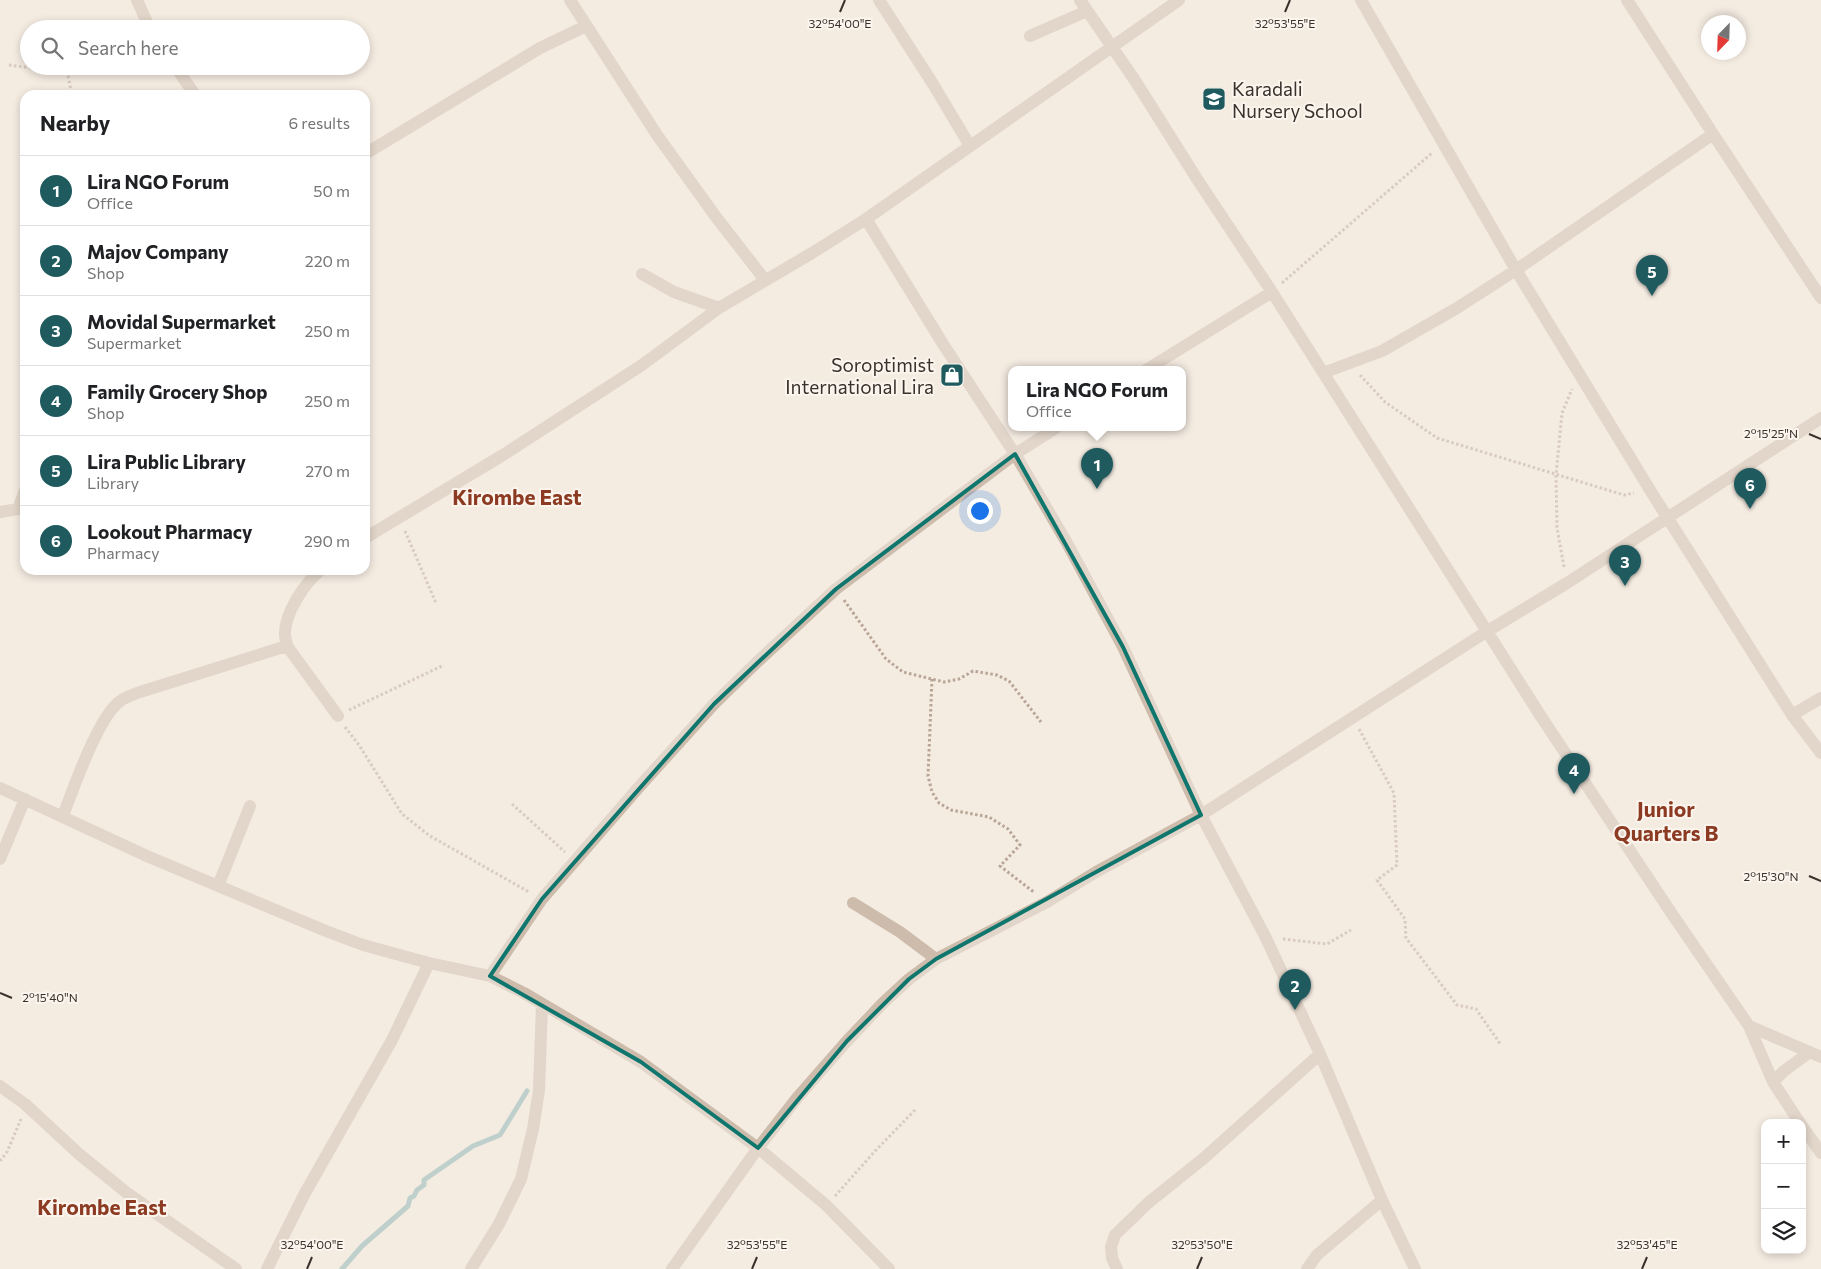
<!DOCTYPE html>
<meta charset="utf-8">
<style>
:root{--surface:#fff;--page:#f2f2f2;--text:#202124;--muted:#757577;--line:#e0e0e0;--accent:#1f5a5e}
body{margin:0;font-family:Commissioner,sans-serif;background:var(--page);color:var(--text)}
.controls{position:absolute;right:15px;bottom:15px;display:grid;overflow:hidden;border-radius:10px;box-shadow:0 2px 8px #0003}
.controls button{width:45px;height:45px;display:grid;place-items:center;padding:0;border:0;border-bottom:1px solid var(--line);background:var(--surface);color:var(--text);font:25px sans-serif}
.compass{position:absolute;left:1701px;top:15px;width:45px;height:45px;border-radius:50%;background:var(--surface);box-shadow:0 2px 8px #0003;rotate:203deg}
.you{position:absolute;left:979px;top:510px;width:18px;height:18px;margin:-12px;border:4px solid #fff;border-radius:50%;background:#1a73e8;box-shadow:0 0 0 8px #1a73e833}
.badge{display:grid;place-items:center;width:32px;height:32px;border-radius:50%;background:var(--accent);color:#fff;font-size:16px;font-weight:700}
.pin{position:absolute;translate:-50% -41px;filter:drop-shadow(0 1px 2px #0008)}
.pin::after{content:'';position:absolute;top:26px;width:18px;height:15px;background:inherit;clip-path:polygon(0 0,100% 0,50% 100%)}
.popup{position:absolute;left:1008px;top:366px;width:178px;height:65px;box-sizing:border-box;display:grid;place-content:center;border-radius:10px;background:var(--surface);filter:drop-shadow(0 1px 4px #0005);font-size:16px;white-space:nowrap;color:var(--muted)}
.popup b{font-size:19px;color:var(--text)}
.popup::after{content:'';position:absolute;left:50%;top:100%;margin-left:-10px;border:10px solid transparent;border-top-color:var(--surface)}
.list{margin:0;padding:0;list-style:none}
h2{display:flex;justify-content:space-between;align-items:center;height:65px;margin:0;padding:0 20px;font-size:21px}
h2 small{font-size:16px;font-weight:400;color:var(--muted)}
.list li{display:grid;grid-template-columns:32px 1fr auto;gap:15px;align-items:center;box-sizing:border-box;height:70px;padding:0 20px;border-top:1px solid var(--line)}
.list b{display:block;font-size:19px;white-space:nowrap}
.list p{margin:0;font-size:16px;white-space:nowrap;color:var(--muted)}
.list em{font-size:16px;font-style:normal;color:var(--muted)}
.icon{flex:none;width:28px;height:28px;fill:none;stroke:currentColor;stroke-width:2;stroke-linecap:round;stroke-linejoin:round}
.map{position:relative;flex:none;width:1821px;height:1269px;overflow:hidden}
.search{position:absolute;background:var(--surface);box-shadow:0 2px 8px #0003;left:20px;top:20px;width:350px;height:55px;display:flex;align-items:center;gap:12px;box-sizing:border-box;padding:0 18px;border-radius:28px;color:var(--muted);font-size:19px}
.panel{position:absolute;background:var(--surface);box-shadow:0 2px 8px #0003;left:20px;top:90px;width:350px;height:485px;border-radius:15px}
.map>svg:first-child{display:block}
</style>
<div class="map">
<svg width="1821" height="1269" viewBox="0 0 1821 1269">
<rect width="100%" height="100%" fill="#f4ebe1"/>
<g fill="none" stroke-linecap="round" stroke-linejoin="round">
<path stroke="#7fb0b2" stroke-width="5" d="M342,1269L362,1246L408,1206L410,1198L414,1196L417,1190L424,1185V1180L473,1146L500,1135L527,1091"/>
<path stroke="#b9a596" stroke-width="3" stroke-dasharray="2.5 2.5" stroke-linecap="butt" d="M9,65L32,68L56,66
M66,66L72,95
M1282,283L1432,153
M1360,375L1385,402L1437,438L1624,495L1634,493
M405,531L436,603
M1564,567L1557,528L1556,475L1562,413L1572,389
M844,600L886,659L903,672L944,682L959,679L973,671L997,675L1009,681L1041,722
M932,679L928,776L932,792L939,803L951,810L989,817L1008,829L1020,845L1000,866L1035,893
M349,710L444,665
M345,727L359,745L402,814L430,836L529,892
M1359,729L1394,793L1397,865L1377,880L1405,919L1406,938L1457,1005L1476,1009L1501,1045
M512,804L565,852
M1283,939L1327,944L1351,930
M0,1161L7,1152L21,1119
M835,1196L876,1150L915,1110"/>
<path stroke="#cdbbac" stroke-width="12" d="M137,0L150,29
M570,0L657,135L716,217L765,280
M879,0L933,84L970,146
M1080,0L1136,82L1197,179L1272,292L1540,715L1672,914L1749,1026L1773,1082L1800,1123
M1361,0L1516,270L1650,490L1792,715L1821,753
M1627,0L1713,134L1821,298
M1030,36L1087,11
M175,66L195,95
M365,154L540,48L586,26
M866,219L943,344L1015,454L1067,543L1123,647L1201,815L1265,936L1320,1054L1382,1200L1415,1269
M642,274L674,292L719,308
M1146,370L1272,292
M1323,373L1382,351L1457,308L1516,270L1713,134
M0,512L18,509L25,490
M365,538L503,455L642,365L719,308L812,253L866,219L1179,0
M321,570C305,582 284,614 285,635C285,638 287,643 287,646L338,716
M1792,715L1821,698
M0,788L149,857L326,931L363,945L429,963L490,976L524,993L641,1062L758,1148L826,1205L889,1269
M63,816C73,789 98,718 119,702C125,697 132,695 140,692L287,646
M0,859L25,799
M218,886L250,806
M853,903L900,932L936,959
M490,976L542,899L639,787L714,704L755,664L836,589L1015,454L1056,428
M1749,1026L1821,1057
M1773,1082L1784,1071L1810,1052
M0,1086L25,1104L79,1154L127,1193L236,1269
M1802,1126L1821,1153
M267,1269L305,1193L392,1040L429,963
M471,1269L499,1224L521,1179L533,1129L539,1090L542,1005
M672,1269L758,1148L797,1098L847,1041L883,1003L909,979L936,959L1047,902L1096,872L1201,815L1486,632L1567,583L1821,418
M1117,1269L1112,1258L1111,1247L1115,1235L1148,1203L1204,1158L1320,1054
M1307,1269L1317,1255L1382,1200"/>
</g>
<path d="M0 0H1821V1269H0ZM1015,454L1123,647L1201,815L936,959L909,979L847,1041L758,1148L641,1062L490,976L542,899L714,704L836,589Z" fill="#f4ebe1" fill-opacity=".55" fill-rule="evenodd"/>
<path fill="none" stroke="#0f766e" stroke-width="4" stroke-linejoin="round" d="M1015,454L1123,647L1201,815L936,959L909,979L847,1041L758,1148L641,1062L490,976L542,899L714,704L836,589Z"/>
<path fill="none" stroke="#3b302b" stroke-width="2" d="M840,12L845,0M1285,12L1290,0M1809,434L1821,439M1809,876L1821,881M0,993L12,998M307,1269L312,1257M752,1269L757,1257M1197,1269L1202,1257M1642,1269L1647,1257"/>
<defs>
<g id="school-square" transform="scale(1.25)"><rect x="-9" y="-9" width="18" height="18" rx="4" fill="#1f5a5e" stroke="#fbf5ee"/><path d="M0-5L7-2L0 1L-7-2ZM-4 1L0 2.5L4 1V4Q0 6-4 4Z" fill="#fff"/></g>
<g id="shop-square" transform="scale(1.25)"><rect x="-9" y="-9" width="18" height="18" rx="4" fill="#1f5a5e" stroke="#fbf5ee"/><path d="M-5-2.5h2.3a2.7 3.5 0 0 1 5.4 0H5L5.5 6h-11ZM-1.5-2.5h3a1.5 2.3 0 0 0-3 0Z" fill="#fff"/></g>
</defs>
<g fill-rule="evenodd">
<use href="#school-square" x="1214" y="99"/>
<use href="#shop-square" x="952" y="375"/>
</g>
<g text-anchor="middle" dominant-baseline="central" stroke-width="4" stroke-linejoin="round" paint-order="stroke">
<g font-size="19" fill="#3b302b" stroke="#fbf5ee" text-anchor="start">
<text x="1232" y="88">Karadali<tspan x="1232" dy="22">Nursery School</tspan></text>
<text x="934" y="364" text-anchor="end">Soroptimist<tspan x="934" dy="22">International Lira</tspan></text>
</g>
<g font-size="21" font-weight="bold" fill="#8c3b22" stroke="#fbf5ee">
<text x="517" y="496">Kirombe East</text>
<text x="1666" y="808">Junior<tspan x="1666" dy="24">Quarters B</tspan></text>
<text x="102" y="1206">Kirombe East</text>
</g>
</g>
<g font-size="12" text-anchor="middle" fill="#3b302b" stroke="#fbf5ee" stroke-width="4" stroke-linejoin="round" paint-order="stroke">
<text x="840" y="28">32°54'00"E</text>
<text x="1285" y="28">32°53'55"E</text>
<text x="1771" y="438">2°15'25"N</text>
<text x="1771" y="881">2°15'30"N</text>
<text x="50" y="1002">2°15'40"N</text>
<text x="312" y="1249">32°54'00"E</text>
<text x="757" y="1249">32°53'55"E</text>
<text x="1202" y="1249">32°53'50"E</text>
<text x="1647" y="1249">32°53'45"E</text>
</g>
</svg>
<div class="controls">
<button>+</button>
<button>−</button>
<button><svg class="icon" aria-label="layers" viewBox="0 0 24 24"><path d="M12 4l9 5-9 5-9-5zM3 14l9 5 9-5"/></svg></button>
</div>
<svg class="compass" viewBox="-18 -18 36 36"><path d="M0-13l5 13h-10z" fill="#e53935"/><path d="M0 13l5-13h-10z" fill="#757577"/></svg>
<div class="you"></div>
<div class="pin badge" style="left:1097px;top:489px">1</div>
<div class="popup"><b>Lira NGO Forum</b>Office</div>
<div class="pin badge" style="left:1295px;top:1010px">2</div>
<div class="pin badge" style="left:1625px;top:586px">3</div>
<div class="pin badge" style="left:1574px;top:794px">4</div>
<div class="pin badge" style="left:1652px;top:296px">5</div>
<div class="pin badge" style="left:1750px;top:509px">6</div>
<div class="search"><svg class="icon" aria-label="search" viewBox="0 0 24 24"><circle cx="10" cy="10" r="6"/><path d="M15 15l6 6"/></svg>Search here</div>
<section class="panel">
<h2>Nearby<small>6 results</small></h2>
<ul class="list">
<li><span class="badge">1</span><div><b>Lira NGO Forum</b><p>Office</p></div><em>50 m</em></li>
<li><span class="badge">2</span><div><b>Majov Company</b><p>Shop</p></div><em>220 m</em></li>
<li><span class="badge">3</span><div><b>Movidal Supermarket</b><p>Supermarket</p></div><em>250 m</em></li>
<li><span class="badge">4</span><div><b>Family Grocery Shop</b><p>Shop</p></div><em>250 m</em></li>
<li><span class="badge">5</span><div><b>Lira Public Library</b><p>Library</p></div><em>270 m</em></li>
<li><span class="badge">6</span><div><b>Lookout Pharmacy</b><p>Pharmacy</p></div><em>290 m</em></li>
</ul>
</section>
</div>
